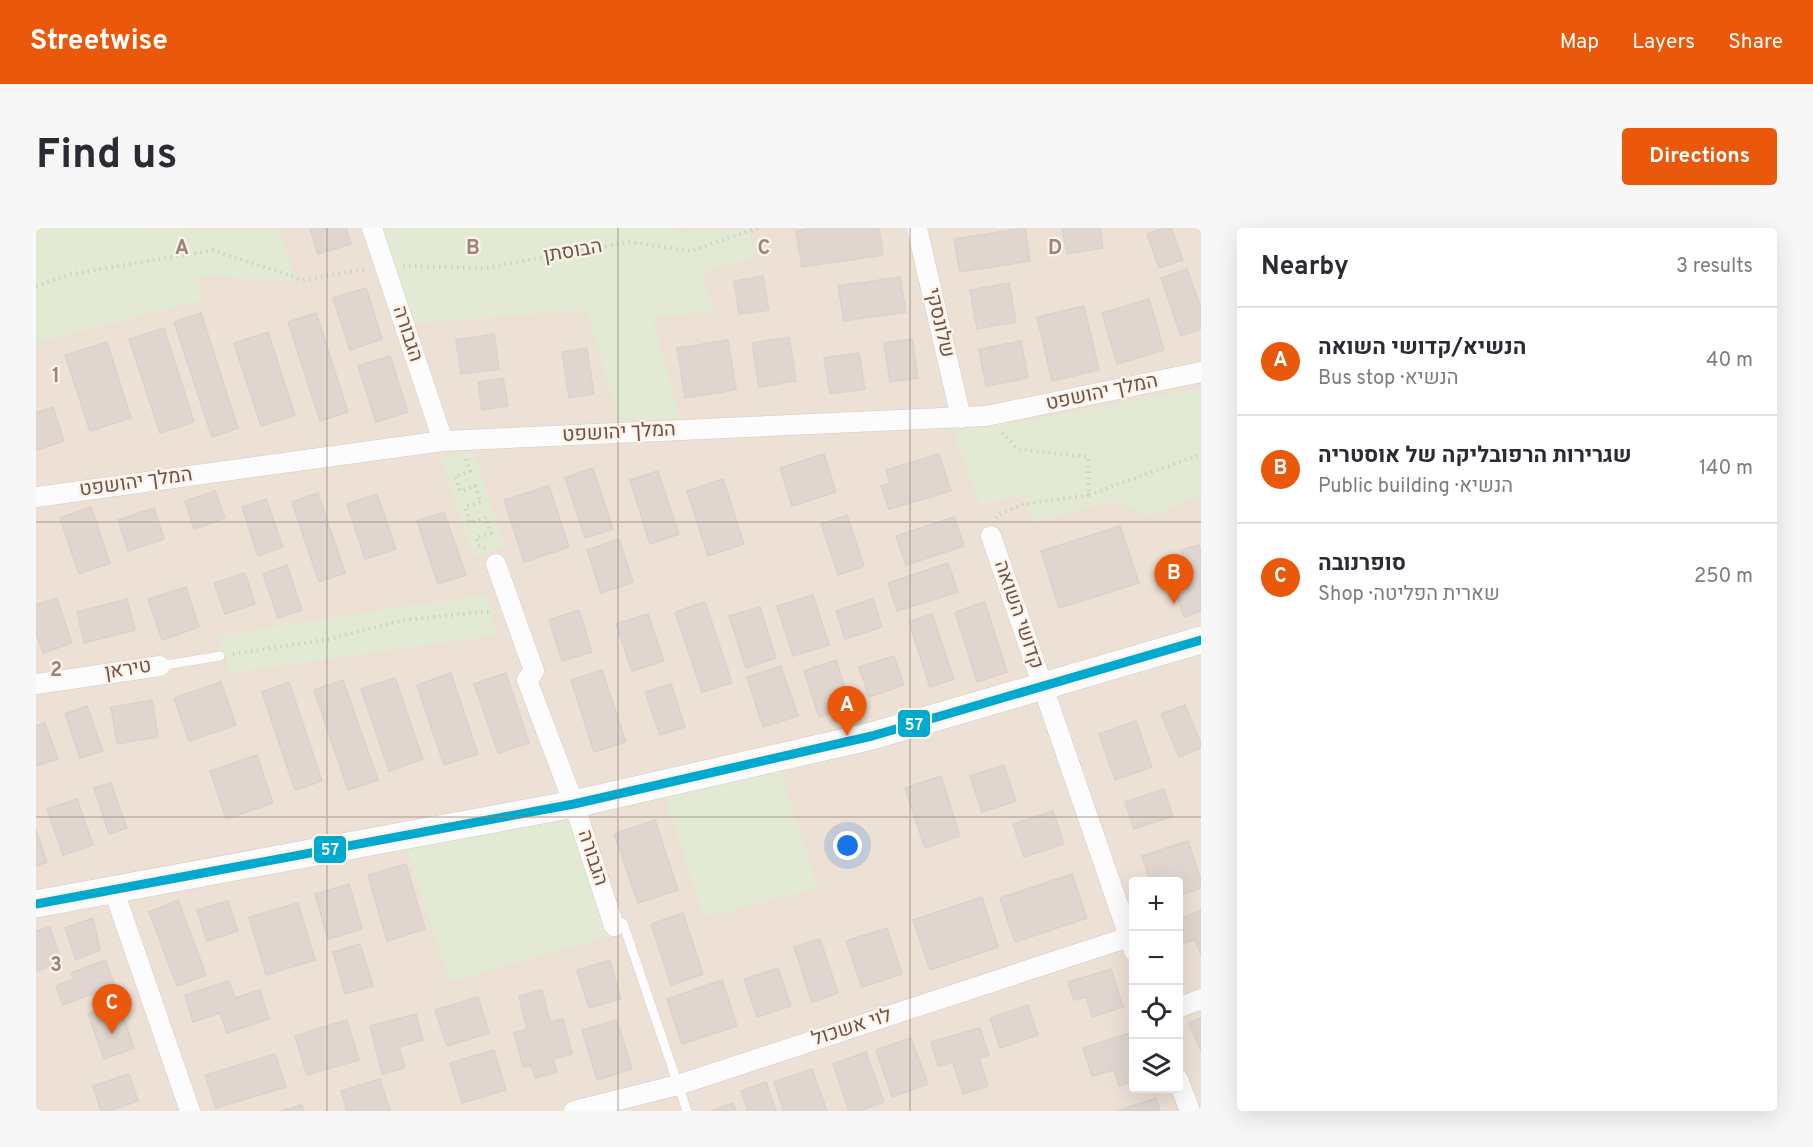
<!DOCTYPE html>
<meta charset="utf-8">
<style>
:root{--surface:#fff;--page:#f7f7f7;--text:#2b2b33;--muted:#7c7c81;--line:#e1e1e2;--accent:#ea580c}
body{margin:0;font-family:Overpass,Heebo,sans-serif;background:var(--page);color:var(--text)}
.controls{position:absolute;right:18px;bottom:18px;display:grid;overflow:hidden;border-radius:6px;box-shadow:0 6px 24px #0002}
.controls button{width:54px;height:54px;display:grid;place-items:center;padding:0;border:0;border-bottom:2px solid var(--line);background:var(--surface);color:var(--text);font:30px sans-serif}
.you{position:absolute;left:812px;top:618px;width:21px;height:21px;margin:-15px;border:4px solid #fff;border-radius:50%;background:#1a73e8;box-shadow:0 0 0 9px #1a73e833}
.badge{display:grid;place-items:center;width:39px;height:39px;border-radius:50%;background:var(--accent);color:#fff;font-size:20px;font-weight:700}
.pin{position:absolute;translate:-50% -50px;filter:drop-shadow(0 2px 3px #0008)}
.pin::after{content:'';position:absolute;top:32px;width:21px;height:18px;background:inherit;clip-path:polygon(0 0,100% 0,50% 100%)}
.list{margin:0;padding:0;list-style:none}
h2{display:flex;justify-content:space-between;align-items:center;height:78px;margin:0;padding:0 24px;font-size:26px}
h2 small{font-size:20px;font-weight:400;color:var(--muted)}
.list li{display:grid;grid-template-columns:39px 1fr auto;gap:18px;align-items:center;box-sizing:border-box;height:108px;padding:0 24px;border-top:2px solid var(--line)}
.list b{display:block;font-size:22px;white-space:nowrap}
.list p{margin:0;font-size:20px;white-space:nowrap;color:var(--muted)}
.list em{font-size:20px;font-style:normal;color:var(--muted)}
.icon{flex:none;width:33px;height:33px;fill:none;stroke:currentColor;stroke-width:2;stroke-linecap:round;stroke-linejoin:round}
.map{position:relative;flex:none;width:1165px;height:883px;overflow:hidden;border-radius:6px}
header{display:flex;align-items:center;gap:36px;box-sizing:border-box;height:84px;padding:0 30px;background:var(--accent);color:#fff}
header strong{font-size:28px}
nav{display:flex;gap:33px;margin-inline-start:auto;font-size:21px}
.intro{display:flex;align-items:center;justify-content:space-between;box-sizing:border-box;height:144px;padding:0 36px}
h1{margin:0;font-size:42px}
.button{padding:15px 27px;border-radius:6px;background:var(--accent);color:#fff;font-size:21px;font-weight:700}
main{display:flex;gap:36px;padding:0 36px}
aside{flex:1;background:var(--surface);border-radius:6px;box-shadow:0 6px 24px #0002}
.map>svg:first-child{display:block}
</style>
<header>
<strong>Streetwise</strong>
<nav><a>Map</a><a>Layers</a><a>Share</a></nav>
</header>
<div class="intro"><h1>Find us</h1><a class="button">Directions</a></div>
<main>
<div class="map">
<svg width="1165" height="883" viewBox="0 0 1165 883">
<rect width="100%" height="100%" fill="#f4eee8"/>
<path fill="#ede0d5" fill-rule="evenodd" d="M0,0H1165V883H0ZM1098,654H1142V860H1098Z"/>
<path fill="#e2ead3" d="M0,0L243,2L261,54L160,47L167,72L2,115L0,110Z
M374,0H639L640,4L712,1L720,29L665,45L679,84L616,89L644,190L583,193L551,82L375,96L345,2Z
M1165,160V268L1111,288L1079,273L998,295L987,268L944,277L915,198L984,194Z
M437,224L469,318L437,329L404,230Z
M451,366L460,407L194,445L182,407Z
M743,540L782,660L668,689L628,567Z
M532,585L574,708L413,754L369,615Z"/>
<path fill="#e0d6d0" stroke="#dcd1cb" stroke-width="1.5" d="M274,0H310L315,16L282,26Z
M778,0H843L847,27L766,39L760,3Z
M989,0L994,33L924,44L918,11Z
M1026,0H1064L1067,20L1031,26Z
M1128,0H1135L1147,32L1123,40L1111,6Z
M1151,41L1165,80V101L1145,108L1125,50Z
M727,48L733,82L703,86L698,53Z
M864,49L870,84L808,93L802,58Z
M973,55L980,94L941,101L934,62Z
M330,60L346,111L314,122L297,70Z
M1113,71L1128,122L1081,136L1066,85Z
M1048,78L1063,142L1016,153L1001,89Z
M165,85L202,200L176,209L138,94Z
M280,85L312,184L284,193L252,94Z
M128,100L158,194L124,205L93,111Z
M232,104L259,187L225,198L198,115Z
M458,106L463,141L425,146L420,112Z
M753,109L760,153L723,159L716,115Z
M876,111L882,150L854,154L848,115Z
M692,112L700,162L649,170L641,120Z
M985,113L992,150L950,158L943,121Z
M71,114L95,190L54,203L29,127Z
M551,120L558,166L533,170L526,124Z
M823,125L829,161L794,166L788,130Z
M354,128L372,184L340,194L322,138Z
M467,150L472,178L446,182L442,154Z
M17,179L28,213L0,222V185Z
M788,226L800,264L756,278L744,240Z
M903,226L915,263L853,281L845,258L854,255L850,242Z
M557,240L577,301L549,310L529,250Z
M622,243L643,306L614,316L594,252Z
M687,251L708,316L672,328L651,263Z
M513,258L533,319L488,334L468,272Z
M179,263L189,290L158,301L149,273Z
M282,265L309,345L283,354L256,274Z
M341,266L360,321L329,331L311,276Z
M230,271L247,319L222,328L206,279Z
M55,279L74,335L43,346L24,290Z
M118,280L128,311L92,323L82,292Z
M408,284L430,347L402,356L381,293Z
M811,287L828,338L802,347L785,296Z
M918,289L928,318L870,337L860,308Z
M1084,298L1103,355L1023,380L1005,323Z
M583,311L597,354L565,365L551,322Z
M1163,317L1165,325V383L1148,389L1131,336L1148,331L1145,322Z
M912,335L922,364L861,383L852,355Z
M251,337L266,382L242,390L227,346Z
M209,345L219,376L189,386L178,355Z
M150,359L163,399L126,412L112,371Z
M777,367L793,417L757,428L741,378Z
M21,370L36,415L7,425L0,405V377Z
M91,371L99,402L48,415L41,384Z
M837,371L846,399L809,411L800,383Z
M669,374L696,455L666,464L639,384Z
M949,374L971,444L941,454L919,384Z
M724,379L740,430L710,440L693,388Z
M543,382L556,424L526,433L513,392Z
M612,386L628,433L596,443L580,396Z
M896,386L918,451L894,459L873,394Z
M858,428L868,457L833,469L823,439Z
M800,432L815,478L783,489L768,443Z
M745,438L762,488L727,499L711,449Z
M566,442L590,514L558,524L535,452Z
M415,445L442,526L408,537L381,457Z
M470,445L493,515L462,525L438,456Z
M359,450L387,531L353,543L325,461Z
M307,452L342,552L312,562L278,462Z
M185,454L200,497L153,513L138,470Z
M253,454L286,553L259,562L226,464Z
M635,456L649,499L624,507L609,464Z
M116,472L122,509L81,516L75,479Z
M1149,477L1165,516V520L1143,529L1125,486Z
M51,478L67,523L44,530L29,486Z
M1100,493L1116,539L1079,552L1063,506Z
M9,495L22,531L0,538V498Z
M221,527L237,575L190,591L174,543Z
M968,537L980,573L946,584L934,548Z
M905,548L924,608L889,620L869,560Z
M75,555L91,600L73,606L58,560Z
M1128,561L1137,588L1098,601L1089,574Z
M41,571L57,617L27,627L11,581Z
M1017,583L1028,616L988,629L977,596Z
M619,592L642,662L602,675L578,606Z
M0,602L11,634L0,638Z
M1152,613L1165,652V660L1142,668V654H1115L1106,628Z
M370,636L389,701L351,713L332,647Z
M1036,646L1051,690L979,714L964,670Z
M313,656L326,701L292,711L279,666Z
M946,669L962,719L894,742L877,692Z
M142,672L170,747L141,758L113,684Z
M192,673L202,703L171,713L161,682Z
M262,675L279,732L230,747L213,689Z
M1165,682V727L1159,711L1145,717L1142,712V692Z
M647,685L667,746L635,757L615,696Z
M57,690L64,722L40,732L29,700Z
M14,699L26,735L0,743V703Z
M851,700L866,746L826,759L810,713Z
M784,711L802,765L776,774L758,719Z
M324,716L337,758L309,766L297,724Z
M69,732L79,757L27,777L20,758L38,751L35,745Z
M574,732L585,771L553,780L541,742Z
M742,740L755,778L721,789L708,751Z
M1075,741L1087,779L1056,789L1050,769L1038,772L1032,754Z
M686,752L701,798L646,816L631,771Z
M193,753L199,770L224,762L233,791L191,805L184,785L157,794L149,767Z
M506,762L514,794L527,791L536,826L517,831L521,844L499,850L495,837L487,839L478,805L491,801L483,768Z
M442,769L453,805L411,818L399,782Z
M83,776L98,820L68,831L52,786Z
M992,777L1002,807L964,820L954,790Z
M380,786L387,812L363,819L369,840L346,846L334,798Z
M1165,790V823L1153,795Z
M311,792L323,832L271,847L259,808Z
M581,792L596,841L561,852L546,802Z
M944,800L953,827L943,830L952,858L927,866L917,834L902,838L895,814Z
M1097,804L1098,853L1083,858L1078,842L1056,848L1047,820Z
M875,810L892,856L856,869L840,822Z
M458,822L470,862L426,875L414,835Z
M830,824L848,874L823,883H813L797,836Z
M239,826L250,859L180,880L169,847Z
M776,841L791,883H748L738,854Z
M93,846L102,873L73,883H65L57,858Z
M344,851L354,883H311L305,863Z
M730,854L740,883H712L705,863Z
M1120,870L1124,883H1081Z
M697,875L700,883H676Z
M266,877L268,883H245Z"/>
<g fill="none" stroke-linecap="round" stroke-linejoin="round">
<g stroke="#d3cbc6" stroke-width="10">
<path id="lane" d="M124,438L184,428
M578,698L587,695L651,883"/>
</g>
<g stroke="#d3cbc6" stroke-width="21">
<path id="street" d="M336,0L407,213
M881,0L925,190
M0,269L407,213L950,188L1165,144
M955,308L1098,723
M460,336L498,443L491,452L538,576L578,698
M0,456L124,438
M78,663L154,883
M1142,780L1165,771
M1142,851L1154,883
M538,883L642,857L1093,709"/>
</g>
<g stroke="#d3cac4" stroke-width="28">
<path id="secondary" d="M0,676L538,576L836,508L1165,412"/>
</g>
<path stroke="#d5cdca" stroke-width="4" stroke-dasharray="1.5 4.5" stroke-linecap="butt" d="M367,38L448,40L594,14L655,23L722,0
M0,58L35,46L177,22L267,52L329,41
M430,231L434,243L419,248L424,263L439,258L445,274L429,279L434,295L450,289L455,305L440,310L442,317L450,321
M1053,267L1165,226
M960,290L961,287L988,276L1053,267L1052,229L981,221L966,204
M197,426L293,411L368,392L455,383"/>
<use href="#lane" stroke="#fdfcfc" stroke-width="9"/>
<use href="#street" stroke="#fdfcfc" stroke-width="20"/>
<use href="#secondary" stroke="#fdfcfc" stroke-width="27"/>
<g stroke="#fdf3e8" stroke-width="14">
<path id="bus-1" d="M0,676L538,576L836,508L1165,412"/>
</g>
<use href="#bus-1" stroke="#00a9ce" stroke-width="9"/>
</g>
<path fill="none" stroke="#99857c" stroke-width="1.5" stroke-opacity="0.55" d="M291,0V883M582,0V883M874,0V883M0,294H1165M0,589H1165"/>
<g text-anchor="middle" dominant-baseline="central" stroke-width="4.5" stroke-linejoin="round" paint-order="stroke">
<g font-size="20" fill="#6f544b" stroke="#fdf3e8">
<text transform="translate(537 24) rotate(-10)">הבוסתן</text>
<text transform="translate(903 95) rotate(77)">שלונסקי</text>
<text transform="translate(371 106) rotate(72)">הגבורה</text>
<text transform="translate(1066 165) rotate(-12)">המלך יהושפט</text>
<text transform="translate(583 205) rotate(-3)">המלך יהושפט</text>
<text transform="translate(100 255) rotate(-8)">המלך יהושפט</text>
<text transform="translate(982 387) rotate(71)">קדושי השואה</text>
<text transform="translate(92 442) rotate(-9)">טיראן</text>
<text transform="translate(556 630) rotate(72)">הגבורה</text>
<text transform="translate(816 800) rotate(-18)">לוי אשכול</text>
</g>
</g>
<g font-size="20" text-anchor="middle" font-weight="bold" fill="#99857c" stroke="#fdf3e8" stroke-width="4.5" stroke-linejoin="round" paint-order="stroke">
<text x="146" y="26">A</text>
<text x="437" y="26">B</text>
<text x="728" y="26">C</text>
<text x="1019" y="26">D</text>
<text x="20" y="154">1</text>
<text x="20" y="448">2</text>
<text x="20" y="743">3</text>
</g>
<g stroke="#fdf3e8" stroke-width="2">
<rect x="861" y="481" width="34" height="29" rx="6" fill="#00a9ce"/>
<rect x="277" y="607" width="34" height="29" rx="6" fill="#00a9ce"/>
</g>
<g font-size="16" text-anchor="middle" font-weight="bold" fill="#fff">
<text x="878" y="502">57</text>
<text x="294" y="627">57</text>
</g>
</svg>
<div class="controls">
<button>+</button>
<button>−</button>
<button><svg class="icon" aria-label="locate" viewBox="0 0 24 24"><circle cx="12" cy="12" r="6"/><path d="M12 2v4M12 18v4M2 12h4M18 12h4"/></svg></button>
<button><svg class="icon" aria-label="layers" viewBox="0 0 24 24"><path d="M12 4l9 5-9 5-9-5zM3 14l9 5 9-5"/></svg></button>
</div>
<div class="you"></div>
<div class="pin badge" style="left:811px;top:508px">A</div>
<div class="pin badge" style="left:1138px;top:376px">B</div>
<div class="pin badge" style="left:76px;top:806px">C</div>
</div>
<aside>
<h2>Nearby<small>3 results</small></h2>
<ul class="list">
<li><span class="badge">A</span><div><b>הנשיא/קדושי השואה</b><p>Bus stop · הנשיא</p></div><em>40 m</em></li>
<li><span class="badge">B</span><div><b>שגרירות הרפובליקה של אוסטריה</b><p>Public building · הנשיא</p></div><em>140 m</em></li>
<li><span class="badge">C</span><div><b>סופרנובה</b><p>Shop · שארית הפליטה</p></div><em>250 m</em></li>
</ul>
</aside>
</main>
